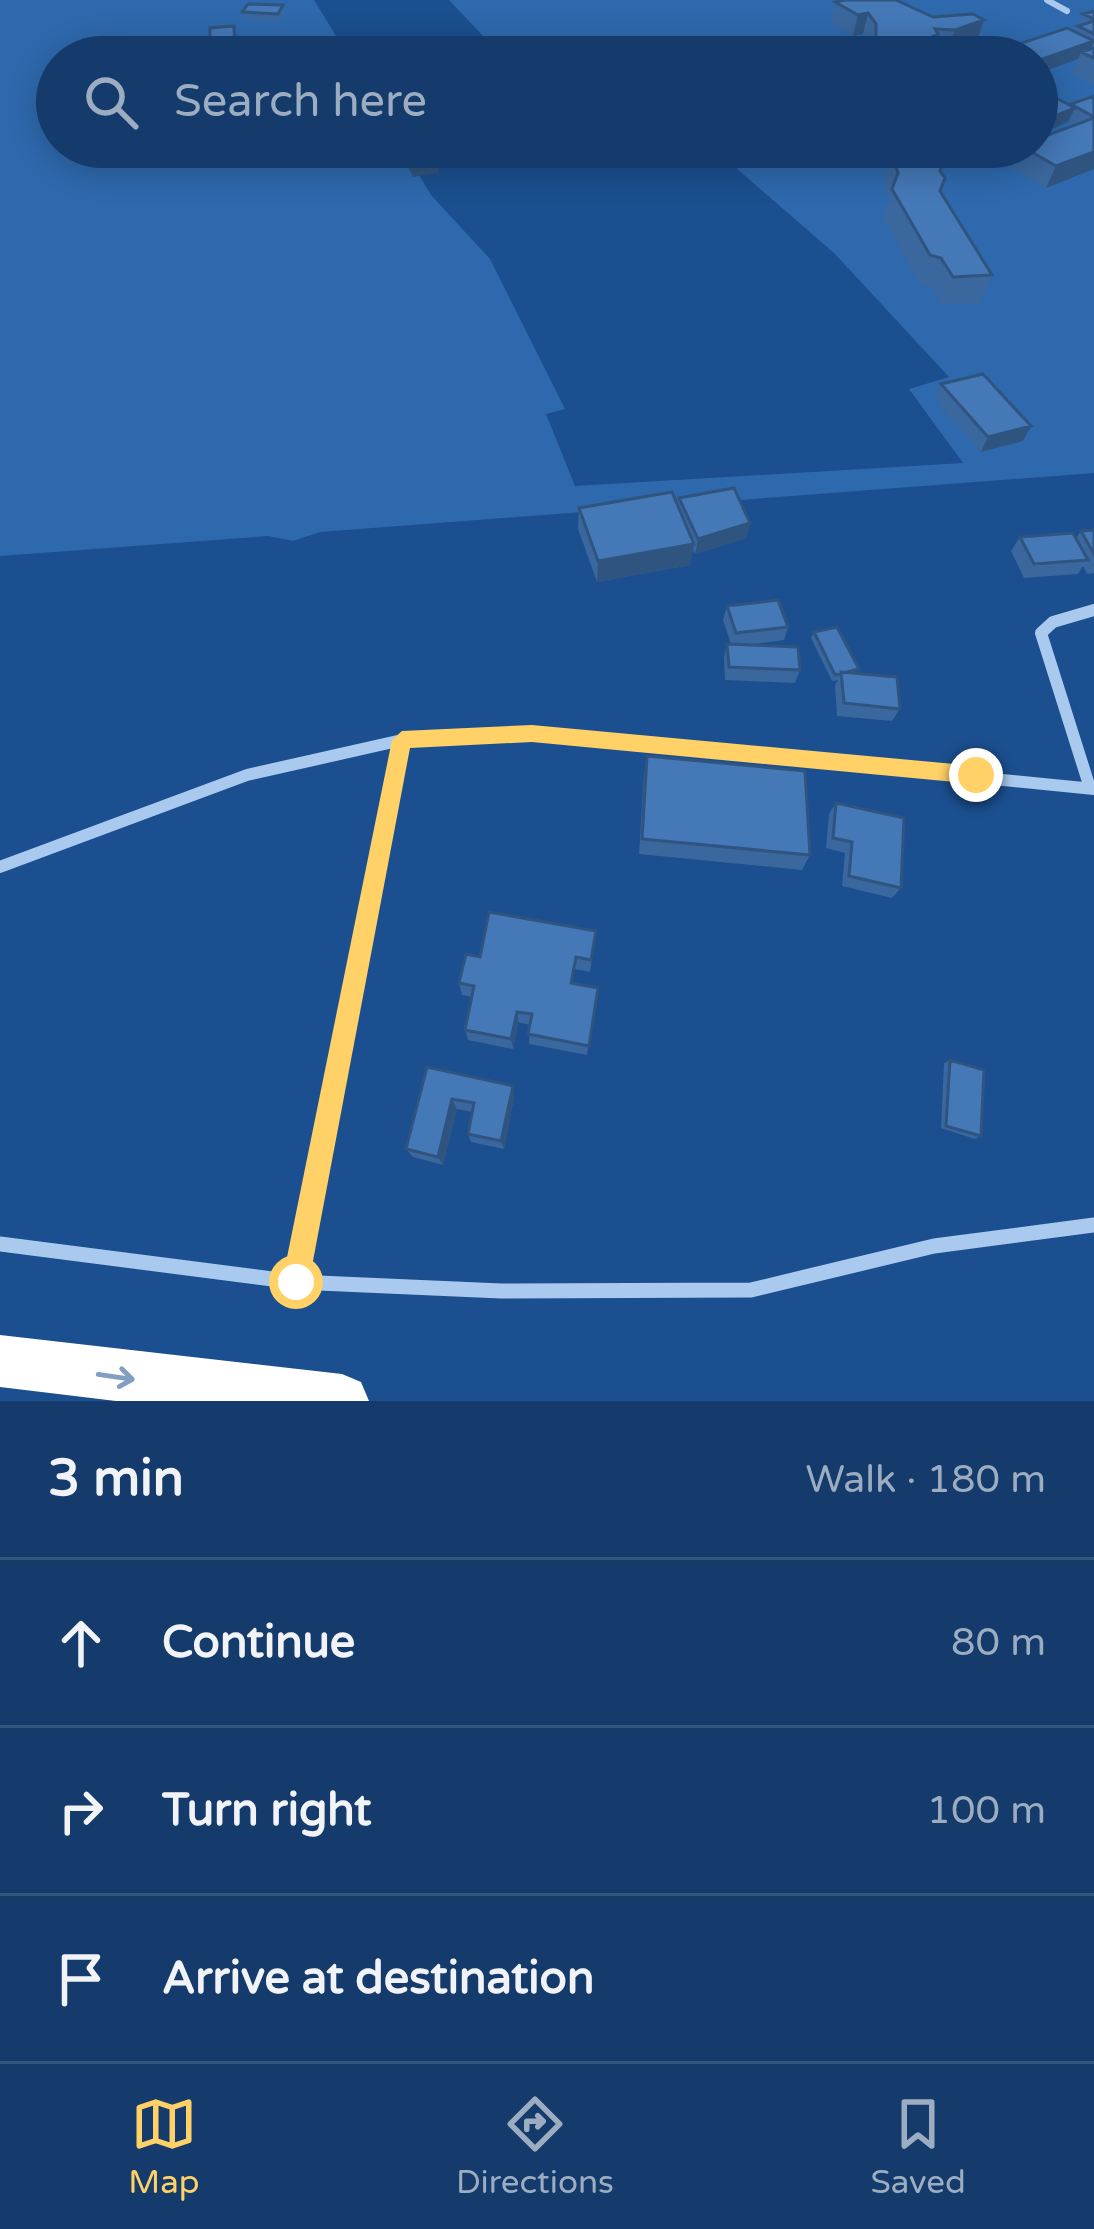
<!DOCTYPE html>
<meta charset="utf-8">
<style>
:root{--surface:#143b6b;--page:#1d4271;--text:#f1f3f6;--muted:#9dadc1;--line:#33557e;--accent:#ffd166}
body{margin:0;font-family:"Varela Round",sans-serif;background:var(--page);color:var(--text)}
.stop{position:absolute;width:36px;height:36px;margin:-27px;border:9px solid #ffd166;border-radius:50%;background:#fff}
.stop.end{background:#ffd166;border-color:#fff;box-shadow:0 3px 12px #0008}
.list{margin:0;padding:0;list-style:none}
h2{display:flex;justify-content:space-between;align-items:center;height:156px;margin:0;padding:0 48px;font-size:51px}
h2 small{font-size:39px;font-weight:400;color:var(--muted)}
.list li{display:grid;grid-template-columns:78px 1fr auto;gap:36px;align-items:center;box-sizing:border-box;height:168px;padding:0 48px;border-top:3px solid var(--line)}
.list b{display:block;font-size:45px;white-space:nowrap}
.list em{font-size:39px;font-style:normal;color:var(--muted)}
.icon{flex:none;width:66px;height:66px;fill:none;stroke:currentColor;stroke-width:2;stroke-linecap:round;stroke-linejoin:round}
.map{position:relative;flex:none;width:1094px;height:1401px;overflow:hidden}
.search{position:absolute;background:var(--surface);box-shadow:0 6px 30px #0003;left:36px;right:36px;top:36px;height:132px;display:flex;align-items:center;gap:30px;box-sizing:border-box;padding:0 42px;border-radius:66px;color:var(--muted);font-size:45px}
.sheet{height:660px;background:var(--surface)}
nav{display:flex;justify-content:space-around;align-items:center;box-sizing:border-box;height:168px;border-top:3px solid var(--line);background:var(--surface);font-size:33px;color:var(--muted)}
nav a{display:grid;justify-items:center;gap:6px}
nav .on{color:var(--accent)}
.map>svg:first-child{display:block}
</style>
<div class="map">
<svg width="1094" height="1401" viewBox="0 0 1094 1401">
<rect width="100%" height="100%" fill="#1b4f8f"/>
<path fill="#2e69ad" d="M0,0H314L349,57H57V147H402L431,195L490,259L565,409L546,414L575,486L963,463L909,389L949,377L835,254L712,147H1037V57H503L449,0H1094V473L320,532L293,541L268,536L0,556Z"/>
<g fill="none" stroke-linecap="round" stroke-linejoin="round">
<path stroke="#a9c9ee" stroke-width="6" d="M1047,0L1067,11"/>
<path stroke="#a9c9ee" stroke-width="12" d="M1090,788L1041,633L1053,622L1094,610
M0,867L247,775L402,740L533,733L1094,789
M370,903L402,740"/>
<path stroke="#a9c9ee" stroke-width="15" d="M0,1244L296,1282L501,1291L751,1290L934,1246L1094,1225
M296,1282L371,900"/>
<path fill="#fff" fill-rule="evenodd" d="M0,1335L342,1374L361,1382L369,1401H116L0,1387Z"/>
</g>
<path fill="#3a679d" d="M896,0L977,41L948,51L933,50L932,55L928,57H871V44L863,34L853,36L831,23L835,2Z
M283,5L284,13L280,21L244,19L242,12Z
M1094,11V85L1072,73L1078,59L1037,74V57H985L986,55L1075,32L1083,14Z
M1037,88L1070,105L1094,96V169L1046,188L1011,167L1020,147H1037L1075,125L1069,121L1041,134L1037,132Z
M295,147H339V148L310,159Z
M894,147L940,171V191L992,275L980,303L942,305L931,286L920,283L883,217L889,199L884,180Z
M941,384L1023,441L981,452L935,399Z
M679,498L747,538L695,554L693,549L690,565L597,582L578,529L579,508L678,506Z
M1094,530V573L1087,574L1083,566L1078,574L1024,578L1011,551L1020,537L1076,538L1081,531Z
M727,606L788,627L784,640L747,645L800,670L795,683L725,680L724,657L727,644H731L723,620Z
M814,632L857,674L900,709L892,721L837,716L835,685L838,680L832,681L811,638Z
M647,756L810,855L802,870L639,854L644,774Z
M836,803L901,888L892,898L842,886L845,853L826,848L829,814Z
M596,931L590,972L575,969L572,983L598,988L587,1055L529,1044L530,1025L518,1022L513,1049L468,1040L465,1030L472,997L462,995L459,983L480,957Z
M950,1060L981,1136L975,1139L941,1128L944,1063Z
M427,1067L514,1097L504,1149L471,1142L468,1134L472,1112L457,1109L443,1165L413,1157L406,1149Z"/>
<path fill="#305480" d="M868,13L863,34L853,36L858,15Z
M984,20L977,41L948,51L955,30Z
M234,26L238,40V57H235Z
M938,34L932,55L918,57L923,41Z
M1094,41L1088,55L1081,52L1078,59L1037,74V61Z
M1075,108L1068,122L1041,134L1048,119Z
M308,147H339V148L310,159Z
M1094,152V169L1046,188L1056,166Z
M509,154V162L477,167L476,159Z
M438,165L439,173L412,177L411,170Z
M1031,426L1023,441L981,452L988,437Z
M750,523L747,538L695,554L698,539Z
M694,544L690,565L597,582L598,561Z
M517,1012L518,1022L513,1049L511,1039Z
M513,1086L514,1097L504,1149L501,1141Z
M452,1099L457,1109L443,1165L438,1157Z"/>
<path fill="#4478b7" stroke="#305480" stroke-width="3" d="M845,0H896L933,17L973,14L984,20L955,30L935,29L938,34L923,41H876V24L868,13L858,15L835,2Z
M248,4L283,5L278,14L242,12Z
M1094,11V19L1083,14Z
M1094,21V34L1078,26Z
M234,26L235,57H210V28Z
M1067,28L1094,41L1037,61V57H990L986,55Z
M153,42V57H132V44Z
M1094,48V58L1081,52Z
M1037,88L1075,108L1048,119L1037,114Z
M1094,96V117L1071,104Z
M1094,118V152L1056,166L1023,147H1037V139Z
M470,147H505L509,154L476,159Z
M894,147H948L940,171L945,178L940,191L992,275L953,277L941,258L930,255L892,189L898,173L892,153Z
M434,156L438,165L411,170L407,160Z
M983,374L1031,426L988,437L941,384Z
M734,488L750,523L698,539L679,498Z
M672,492L694,544L598,561L579,508Z
M1094,530V554L1081,531Z
M1073,533L1088,560L1034,564L1020,537Z
M778,600L788,627L736,633L727,606Z
M837,627L859,669L835,675L814,632Z
M727,644L798,647L800,670L729,667Z
M841,672L897,677L900,709L844,703Z
M647,756L805,771L810,855L642,839Z
M836,803L904,818L901,888L849,876L852,842L833,838Z
M489,912L596,931L591,960L576,957L571,983L598,988L589,1046L528,1034L532,1014L517,1012L511,1039L465,1030L474,986L459,983L466,954L480,957Z
M950,1060L984,1070L981,1136L946,1126Z
M427,1067L513,1086L501,1141L468,1134L474,1103L452,1099L438,1157L406,1149Z"/>
<defs><path id="oneway-shaft" d="M-6 0H5M1.5-3L5.5 0L1.5 3" fill="none" stroke-width="1.6" stroke-linecap="round" stroke-linejoin="round" transform="scale(3)"/></defs>
<use stroke="#829ec1" href="#oneway-shaft" transform="translate(116 1377) rotate(8)"/>
<path fill="#ffd166" d="M532,725L976,766L986,775L976,784L532,742L410,748L309,1282L305,1291L296,1295L286,1291L282,1282L392,740L402,731Z"/>
</svg>
<div class="stop" style="left:296px;top:1282px"></div>
<div class="stop end" style="left:976px;top:775px"></div>
<div class="search"><svg class="icon" aria-label="search" viewBox="0 0 24 24"><circle cx="10" cy="10" r="6"/><path d="M15 15l6 6"/></svg>Search here</div>
</div>
<section class="sheet">
<h2>3 min<small>Walk · 180 m</small></h2>
<ul class="list">
<li><svg class="icon" aria-label="ahead" viewBox="0 0 24 24"><path d="M12 20V5M6 11l6-6 6 6"/></svg><div><b>Continue</b></div><em>80 m</em></li>
<li><svg class="icon" aria-label="right" viewBox="0 0 24 24"><path d="M7 20v-9h11M14 6l5 5-5 5"/></svg><div><b>Turn right</b></div><em>100 m</em></li>
<li><svg class="icon" aria-label="arrive" viewBox="0 0 24 24"><path d="M6 21V4h12l-3 4 3 4H6"/></svg><div><b>Arrive at destination</b></div></li>
</ul>
</section>
<nav>
<a class="on"><svg class="icon" aria-label="map" viewBox="0 0 24 24"><path d="M3 6l6-2 6 2 6-2v14l-6 2-6-2-6 2zM9 4v14M15 6v14"/></svg>Map</a>
<a><svg class="icon" aria-label="directions" viewBox="0 0 24 24"><path d="M12 3l9 9-9 9-9-9zM9 14v-3h6M13 9l2 2-2 2"/></svg>Directions</a>
<a><svg class="icon" aria-label="saved" viewBox="0 0 24 24"><path d="M7 4h10v16l-5-4-5 4z"/></svg>Saved</a>
</nav>
